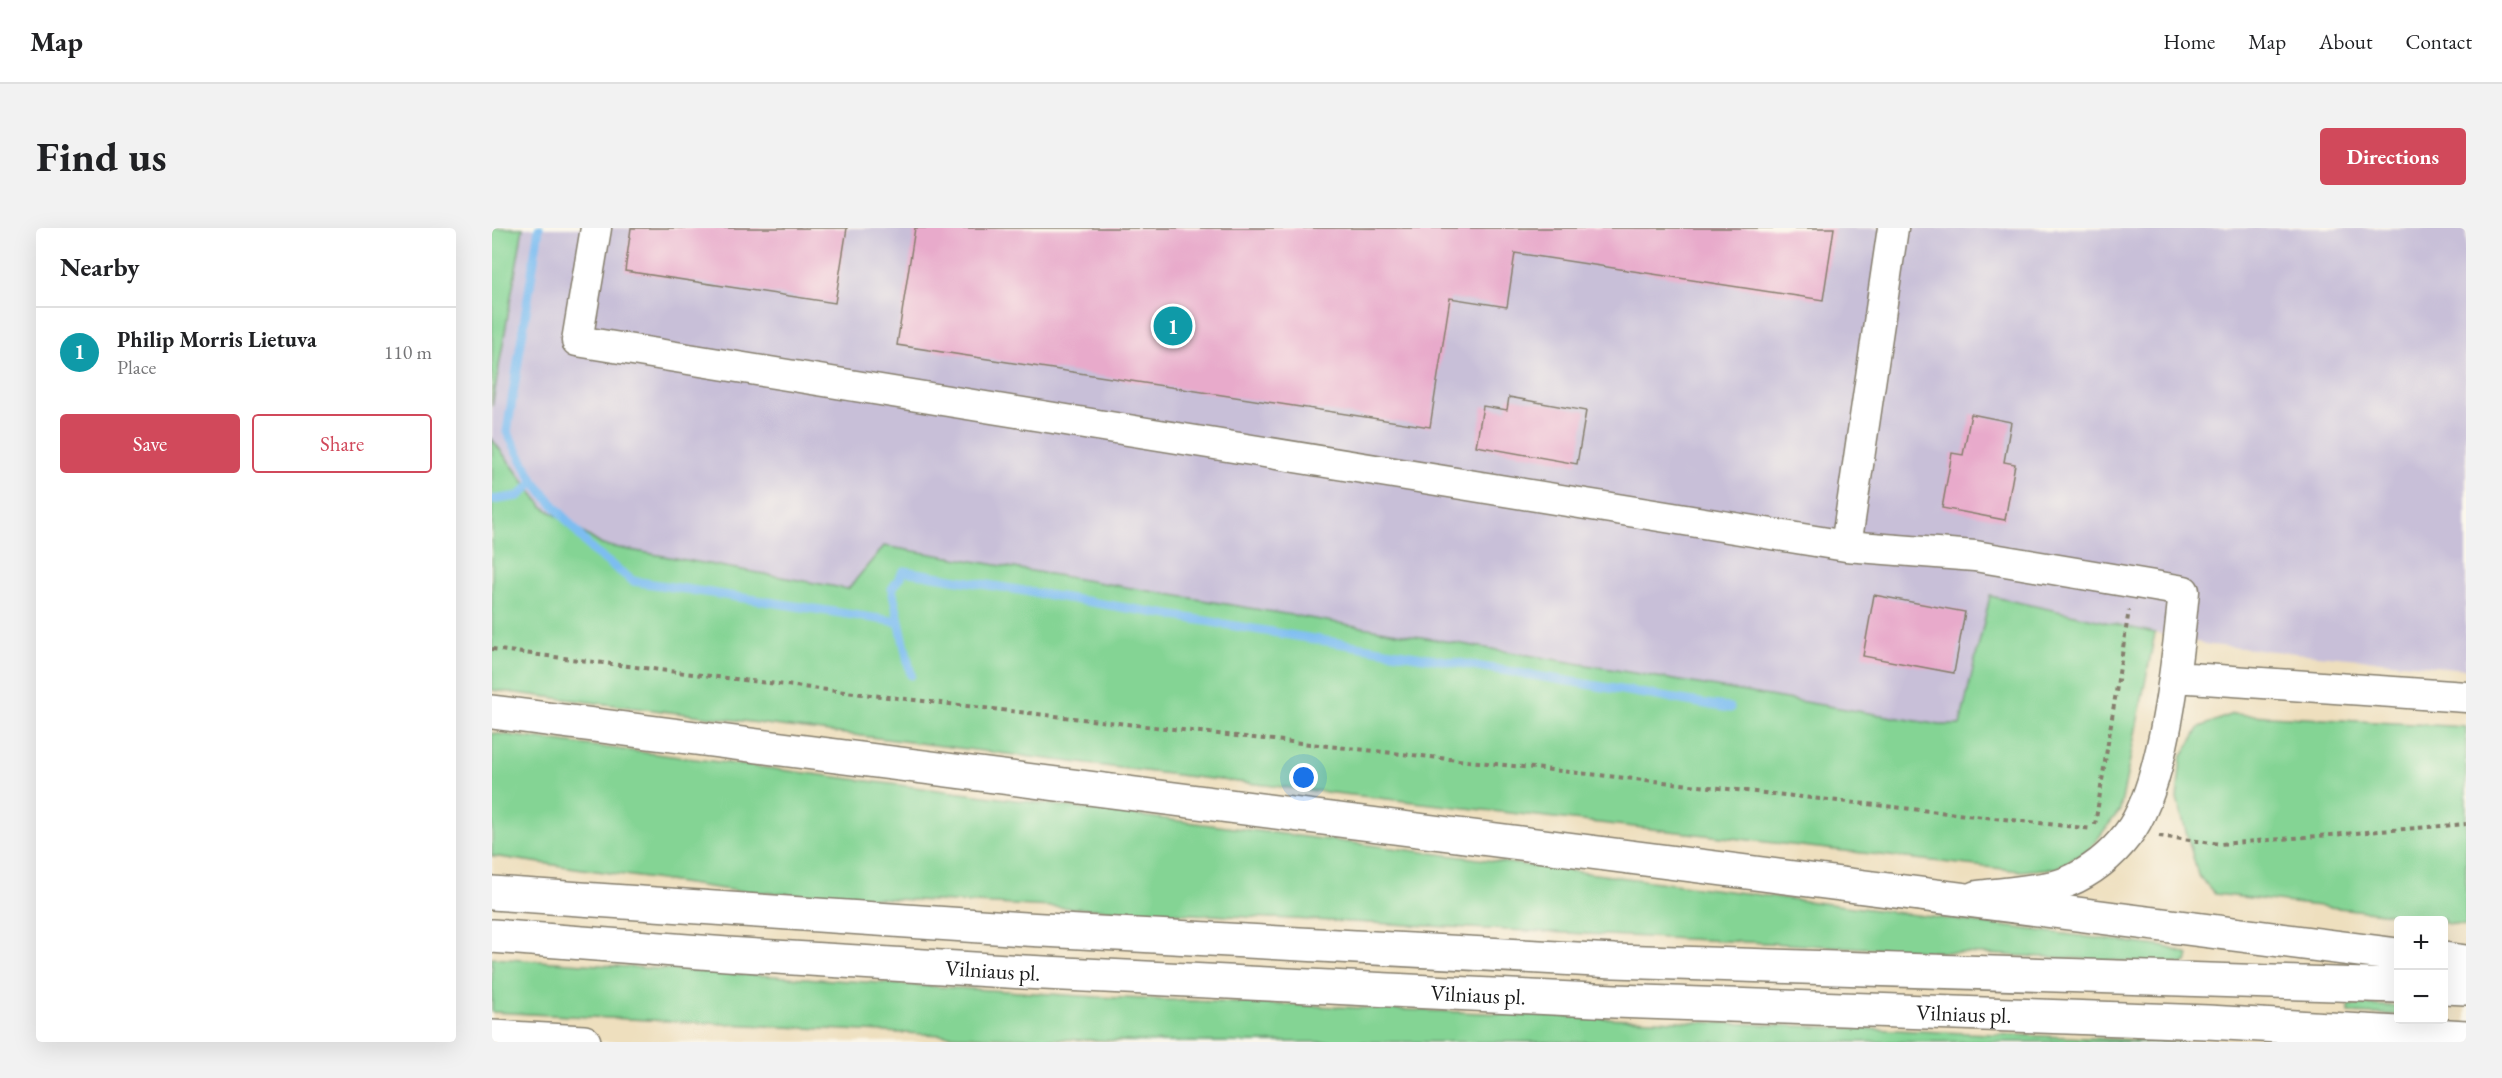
<!DOCTYPE html>
<meta charset="utf-8">
<style>
:root{--surface:#fff;--page:#f2f2f2;--text:#202124;--muted:#757577;--line:#e0e0e0;--accent:#d1495b}
body{margin:0;font-family:"EB Garamond",serif;background:var(--page);color:var(--text)}
.controls{position:absolute;right:18px;bottom:18px;display:grid;overflow:hidden;border-radius:6px;box-shadow:0 6px 24px #0002}
.controls button{width:54px;height:54px;display:grid;place-items:center;padding:0;border:0;border-bottom:2px solid var(--line);background:var(--surface);color:var(--text);font:30px sans-serif}
.you{position:absolute;left:812px;top:550px;width:21px;height:21px;margin:-15px;border:4px solid #fff;border-radius:50%;background:#1a73e8;box-shadow:0 0 0 9px #1a73e833}
.badge{display:grid;place-items:center;width:39px;height:39px;border-radius:50%;background:var(--accent);color:#fff;font-size:20px;font-weight:700}
.pin{position:absolute;translate:-50% -50%;border:3px solid #fff;box-shadow:0 2px 6px #0006}
.list{margin:0;padding:0;list-style:none}
h2{display:flex;justify-content:space-between;align-items:center;height:78px;margin:0;padding:0 24px;font-size:26px}
h2 small{font-size:20px;font-weight:400;color:var(--muted)}
.list li{display:grid;grid-template-columns:39px 1fr auto;gap:18px;align-items:center;box-sizing:border-box;height:90px;padding:0 24px;border-top:2px solid var(--line)}
.list b{display:block;font-size:22px;white-space:nowrap}
.list p{margin:0;font-size:20px;white-space:nowrap;color:var(--muted)}
.list em{font-size:20px;font-style:normal;color:var(--muted)}
.actions{display:flex;gap:12px;padding:18px 24px}
.actions a{flex:1;padding:14px 0;border:2px solid var(--accent);border-radius:6px;text-align:center;font-size:21px;color:var(--accent)}
.actions .main{background:var(--accent);color:#fff}
.map{position:relative;flex:none;width:1974px;height:814px;overflow:hidden;border-radius:6px}
header{display:flex;align-items:center;gap:36px;box-sizing:border-box;height:84px;padding:0 30px;background:var(--surface);border-bottom:2px solid var(--line)}
header strong{font-size:28px}
nav{display:flex;gap:33px;margin-inline-start:auto;font-size:21px}
.intro{display:flex;align-items:center;justify-content:space-between;box-sizing:border-box;height:144px;padding:0 36px}
h1{margin:0;font-size:42px}
.button{padding:15px 27px;border-radius:6px;background:var(--accent);color:#fff;font-size:21px;font-weight:700}
main{display:flex;gap:36px;padding:0 36px}
aside{flex:1;background:var(--surface);border-radius:6px;box-shadow:0 6px 24px #0002}
.map>svg:first-child{display:block}
</style>
<header>
<strong>Map</strong>
<nav><a>Home</a><a>Map</a><a>About</a><a>Contact</a></nav>
</header>
<div class="intro"><h1>Find us</h1><a class="button">Directions</a></div>
<main>
<aside>
<h2>Nearby<small></small></h2>
<ul class="list">
<li><span class="badge" style="background:#0f9aa8">1</span><div><b>Philip Morris Lietuva</b><p>Place</p></div><em>110 m</em></li>
</ul>
<div class="actions"><a class="main">Save</a><a>Share</a></div>
</aside>
<div class="map">
<svg width="1974" height="814" viewBox="0 0 1974 814">
<rect width="100%" height="100%" fill="#fbf7ec"/>
<filter id="ink" filterUnits="userSpaceOnUse"><feTurbulence type="fractalNoise" baseFrequency=".0167" numOctaves="2"/><feDisplacementMap in="SourceGraphic" scale="12" xChannelSelector="R" yChannelSelector="G"/><feConvolveMatrix kernelMatrix="1 2 1 2 8 2 1 2 1" color-interpolation-filters="sRGB"/></filter>
<filter id="wash" filterUnits="userSpaceOnUse"><feTurbulence type="fractalNoise" baseFrequency=".008" numOctaves="4" result="noise"/><feDisplacementMap in="SourceGraphic" scale="24" xChannelSelector="R" yChannelSelector="G"/><feGaussianBlur stdDeviation="1.35" result="paint"/><feColorMatrix in="noise" values="0 0 0 0 0 0 0 0 0 0 0 0 0 0 0 0 0 1.4 0 .05"/><feComposite in="paint" operator="in"/></filter>
<g filter="url(#wash)">
<rect width="100%" height="100%" fill="#eedfbe"/>
<path fill="#c8bfd8" d="M31,0H1974V441L1718,417L1498,368L1468,498L1449,497L392,318L356,361L110,317L51,279L0,211V179Z"/>
<path fill="#84d494" stroke="#507858" stroke-width="1.5" d="M0,0H31L0,179Z
M0,211L51,279L110,317L356,361L392,318L1448,497H1468L1498,368L1663,405L1628,582L1597,622L1564,640L1529,643L693,548L0,462Z
M1740,486L1974,499V698L1952,695V692L1723,666L1706,647L1685,571L1689,530L1708,499Z
M0,505L1674,719L1697,727L1695,734L1689,736L245,663L0,628Z
M0,730L605,769L1694,814H671L491,809L0,784Z
M1857,777L1906,778V787L1857,785Z"/>
<g fill="none" stroke-linecap="round" stroke-linejoin="round">
<path stroke="#7dbdf1" stroke-width="9" d="M47,0L15,204L42,254L101,323L141,353L407,394
M0,272L27,268L42,254
M419,447L400,361L412,343L1238,480"/>
</g>
<g id="blocks">
<path fill="#e8aacb" d="M139,0H355L343,75L133,43Z
M423,0H1342L1331,72L1023,25L1015,79L958,70L938,199L405,117Z
M1017,169L1094,183L1085,236L984,218L991,178L1015,182Z
M1479,186L1519,194L1512,234L1523,236L1513,292L1450,280L1460,225L1471,227Z
M1382,367L1473,384L1462,445L1371,428Z"/>
</g>
</g>
<g filter="url(#ink)">
<use href="#blocks" fill-opacity="0" stroke="#857e6d" stroke-width="1.5"/>
<g fill="none" stroke-linecap="round" stroke-linejoin="round">
<g stroke="#857e6d" stroke-width="33">
<path id="street" d="M104,0L85,113L1354,318L1483,328L1692,363C1686,424 1673,559 1636,606C1620,627 1599,644 1575,654C1557,662 1507,665 1485,668
M1354,318L1401,0
M1683,449L1974,469"/>
</g>
<g stroke="#857e6d" stroke-width="36">
<g id="highway">
<path d="M0,484L1906,727"/>
<path d="M0,665L533,701L1122,733L1906,758"/>
<path id="s1" d="M0,708L235,726L532,744L1123,773L1716,794L1974,809"/>
<path d="M1952,731L1974,734"/>
<path d="M1952,759L1974,760"/>
<path d="M0,809L92,814"/>
</g>
</g>
<path stroke="#857e6d" stroke-width="4" stroke-dasharray="4.5 4.5" stroke-linecap="butt" d="M0,421C532,489 1067,541 1600,601
M1603,597L1637,382
M1667,608L1728,616L1974,596"/>
<use href="#street" stroke="#fff" stroke-width="30"/>
<use href="#highway" stroke="#fff" stroke-width="33"/>
</g>
</g>
<g text-anchor="middle" dominant-baseline="central" stroke-width="6" stroke-linejoin="round" paint-order="stroke">
<g font-size="22" fill="#1c1c1c" stroke="#fbf7ec">
<text stroke="none"><textPath href="#s1" startOffset="502">Vilniaus pl.</textPath></text>
<text stroke="none"><textPath href="#s1" startOffset="988">Vilniaus pl.</textPath></text>
<text stroke="none"><textPath href="#s1" startOffset="1474">Vilniaus pl.</textPath></text>
</g>
</g>
</svg>
<div class="controls">
<button>+</button>
<button>−</button>
</div>
<div class="you"></div>
<div class="pin badge" style="left:681px;top:98px;background:#0f9aa8">1</div>
</div>
</main>
